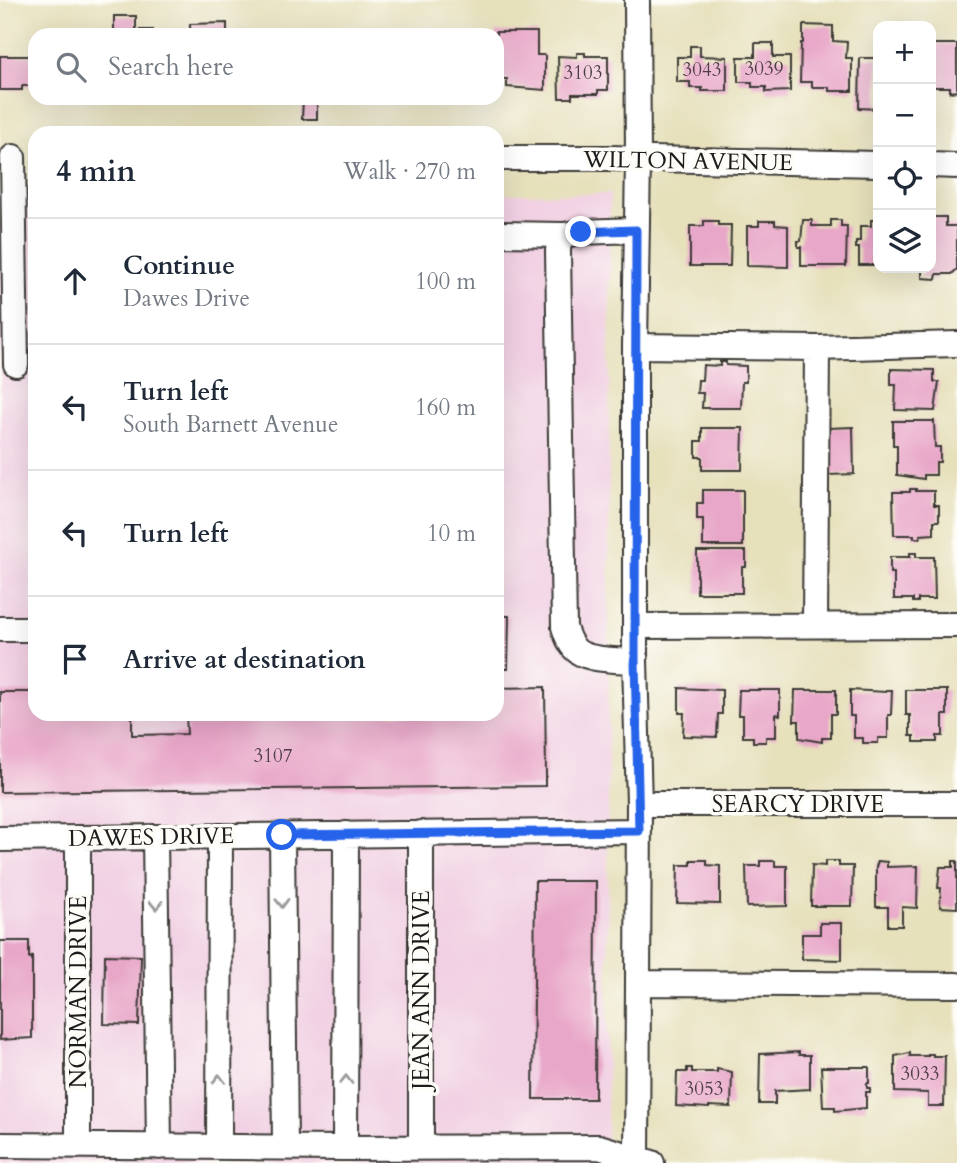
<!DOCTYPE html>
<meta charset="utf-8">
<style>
:root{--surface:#fff;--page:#f6f6f7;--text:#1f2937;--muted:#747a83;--line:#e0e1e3}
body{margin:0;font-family:Cardo,serif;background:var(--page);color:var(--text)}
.controls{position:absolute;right:21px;top:21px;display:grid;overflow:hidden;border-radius:14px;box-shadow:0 7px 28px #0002}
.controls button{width:63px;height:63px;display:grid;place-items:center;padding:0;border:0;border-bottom:2px solid var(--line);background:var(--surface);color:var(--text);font:35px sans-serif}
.stop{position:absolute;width:21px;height:21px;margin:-16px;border:5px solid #2563eb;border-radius:50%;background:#fff}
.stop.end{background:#2563eb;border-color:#fff;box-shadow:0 2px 7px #0008}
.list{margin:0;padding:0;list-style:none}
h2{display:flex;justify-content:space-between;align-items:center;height:91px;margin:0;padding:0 28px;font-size:30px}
h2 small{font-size:23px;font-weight:400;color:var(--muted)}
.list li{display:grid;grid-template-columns:46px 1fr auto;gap:21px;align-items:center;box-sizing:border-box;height:126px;padding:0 28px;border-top:2px solid var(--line)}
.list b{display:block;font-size:26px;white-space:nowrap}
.list p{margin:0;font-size:23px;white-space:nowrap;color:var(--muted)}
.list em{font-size:23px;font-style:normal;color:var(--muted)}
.icon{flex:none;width:38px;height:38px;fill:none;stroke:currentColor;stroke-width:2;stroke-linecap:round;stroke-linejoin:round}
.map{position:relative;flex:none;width:957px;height:1163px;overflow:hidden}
.search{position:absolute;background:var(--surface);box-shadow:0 7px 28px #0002;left:28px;top:28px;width:476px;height:77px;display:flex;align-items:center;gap:18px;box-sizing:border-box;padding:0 24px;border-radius:21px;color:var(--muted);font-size:26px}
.panel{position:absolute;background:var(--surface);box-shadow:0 7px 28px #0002;left:28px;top:126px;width:476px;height:595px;border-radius:21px}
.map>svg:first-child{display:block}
</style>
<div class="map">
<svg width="957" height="1163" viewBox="0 0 957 1163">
<rect width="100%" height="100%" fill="#fdfcf7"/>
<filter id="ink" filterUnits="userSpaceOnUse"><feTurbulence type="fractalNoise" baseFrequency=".0143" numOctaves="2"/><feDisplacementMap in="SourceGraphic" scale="14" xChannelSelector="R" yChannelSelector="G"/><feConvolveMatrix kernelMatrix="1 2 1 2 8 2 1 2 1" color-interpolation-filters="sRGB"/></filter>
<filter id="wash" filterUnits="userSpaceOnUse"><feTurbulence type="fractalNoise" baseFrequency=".00686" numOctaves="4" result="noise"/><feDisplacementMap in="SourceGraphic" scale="28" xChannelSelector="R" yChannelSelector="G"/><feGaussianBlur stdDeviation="1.57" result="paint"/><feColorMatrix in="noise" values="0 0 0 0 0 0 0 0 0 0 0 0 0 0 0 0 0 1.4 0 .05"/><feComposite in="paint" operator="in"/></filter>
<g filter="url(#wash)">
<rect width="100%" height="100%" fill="#e6e0bb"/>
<path fill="#f1d0e3" d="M0,192H35V714H497V194H610L607,1163H0Z"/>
<g id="blocks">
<path fill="#e8a6c8" d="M114,16H136V30H153V35H114Z
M227,23V35H190V24Z
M803,25L833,26V41L847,42L846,58H852V91H829V87H812V82H800L801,43H803Z
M379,28L400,29V35H379Z
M496,32H537V55H545V90L507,87V79H497Z
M755,43H773V57H790V91L766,92V87H752V82H738V57H755Z
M931,44H957V91L950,92V87H933V81H931Z
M690,46H700V56L727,57V91H702V88H690V82H677V57H690Z
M577,53H585V56H608V90H598V94H572V98H559L558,56L577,57Z
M0,56H35V86H22V90H0Z
M860,58H878V109L859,108Z
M303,98H317V119H302Z
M931,217H946V226H957V269L952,274H937L936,279L922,278V268H931Z
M803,220H812V226H831V220H841V226H847L846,266H801V247H798V241H801Z
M871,220H878V265H859V248H856V241H860V226H871Z
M704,221H718V225H731L730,266H690V226H704Z
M759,221H775V225L788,226V267L747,266V226H759Z
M720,362H726V365L746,366V382H742L741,408H702L703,393H697L698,380H702L703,365L720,366Z
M891,369L934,370V382H939L935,411L895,410L896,385H891Z
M893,421H934L935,447H940V462H936V475H924V479L897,475V445H893Z
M853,427L854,474L829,475L828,428Z
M702,428H743L742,470H702V457H696V441H702Z
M910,489H916V491H934V505H939V521H934V534L920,535V538H914V535H894L893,492H910Z
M703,490H743V546H703V519H697V503H703Z
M697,551H746V567H742V593H697Z
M910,553H916V557H934L935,599H918V602H913V599H894V573H890V557H910Z
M497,616H509L508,669H497Z
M545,687L546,776H545V786L0,792V692H35V714H132V735L187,734L186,714H497V688Z
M679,688L722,690V714H718L717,737L683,736L684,713H679Z
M739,690H780V715L776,714V737H766V742H753V737H743V715H738Z
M795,690H836V714H831V738H822V742L799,738V721H794Z
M850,690L886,692V690H892L891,715H888V738H878V743H863V738H854V716H850Z
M906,690H947V715H943V736H937V742H914V736H910V715H906Z
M691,860H707V865L720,866V904L677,903L678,865H691Z
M760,861H775V866H787V906L747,907L746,866H760Z
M825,861H839V866H853L852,906H811L812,865L825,866Z
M878,861L887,862V867L918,866L917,908L902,907V926H888V907H876V867Z
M953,861H957V908L940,907L941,888H938L940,867H953Z
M535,881H596L595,1099H533Z
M820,923H842V960L802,959V934H820Z
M0,941H29V958L32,957V1038L0,1040Z
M105,955L141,956L139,1025L104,1024Z
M799,1052V1055H810V1089L775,1091V1104H759L760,1054Z
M910,1053V1056H928V1054H933V1056H945L944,1106H928V1093L895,1092V1056Z
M821,1067H869V1083H867V1088H870V1092H866V1108L835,1111V1107H823Z
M687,1068H692V1072H717V1069L732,1072L731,1107L709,1106V1108L676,1106L677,1072H687Z"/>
</g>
</g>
<g filter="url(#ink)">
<use href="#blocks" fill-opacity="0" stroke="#3a3934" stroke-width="2"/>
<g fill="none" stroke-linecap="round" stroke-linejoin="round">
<g stroke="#3a3934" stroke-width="28">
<path id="minor" d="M13,157L16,364
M497,158H608L878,164
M931,165L957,166
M497,234L564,235
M635,346L817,348L957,344
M815,625L817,348
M636,626L957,625
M0,629H35
M635,661C619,660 584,661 574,648C569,642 566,634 564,627L558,251L559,242L564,235L581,232L636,230
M639,804H957
M421,833V1147
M282,835L285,1147
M155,837L159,1147
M0,839L639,831
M638,983L957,985
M0,1145L345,1148L599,1147L652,1163
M78,1146V838
M219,1147L220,836
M345,1148L346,834
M637,1163L639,804L635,661V346L638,159L637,0"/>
</g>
<use href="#minor" stroke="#fff" stroke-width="24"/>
</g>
<defs><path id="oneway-chevron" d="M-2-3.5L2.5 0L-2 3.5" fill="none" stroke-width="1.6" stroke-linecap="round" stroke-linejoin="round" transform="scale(1.75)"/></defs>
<g stroke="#999">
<use href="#oneway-chevron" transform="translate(282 903) rotate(89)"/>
<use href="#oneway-chevron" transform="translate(156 905) rotate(89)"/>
<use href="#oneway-chevron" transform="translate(219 1079) rotate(-90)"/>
<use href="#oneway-chevron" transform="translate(346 1080) rotate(-90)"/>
</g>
</g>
<g fill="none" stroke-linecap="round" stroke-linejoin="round" filter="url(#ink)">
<path stroke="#2563eb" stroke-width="9" d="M282,835L639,831L635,661L636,230L581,232"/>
</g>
<g text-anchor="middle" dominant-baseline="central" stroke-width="7" stroke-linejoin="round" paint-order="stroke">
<g font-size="19" fill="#4f3e47">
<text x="764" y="69">3039</text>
<text x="702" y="70">3043</text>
<text x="583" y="73">3103</text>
<text x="273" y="756">3107</text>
<text x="920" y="1074">3033</text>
<text x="704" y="1089">3053</text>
</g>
<g font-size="23" fill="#1c1c1c" stroke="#fdfcf7">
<text transform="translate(688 161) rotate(1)">WILTON AVENUE</text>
<text x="798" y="804">SEARCY DRIVE</text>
<text transform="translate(151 837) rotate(-1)">DAWES DRIVE</text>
<text transform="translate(421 990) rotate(-90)">JEAN ANN DRIVE</text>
<text transform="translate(78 992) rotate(-90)">NORMAN DRIVE</text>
</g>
</g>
</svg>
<div class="controls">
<button>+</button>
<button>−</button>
<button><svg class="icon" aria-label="locate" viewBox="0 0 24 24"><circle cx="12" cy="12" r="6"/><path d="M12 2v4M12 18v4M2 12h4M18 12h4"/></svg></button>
<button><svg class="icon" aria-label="layers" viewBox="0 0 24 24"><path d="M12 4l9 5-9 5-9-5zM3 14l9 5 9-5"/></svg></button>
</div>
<div class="stop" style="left:282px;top:835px"></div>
<div class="stop end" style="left:581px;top:232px"></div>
<div class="search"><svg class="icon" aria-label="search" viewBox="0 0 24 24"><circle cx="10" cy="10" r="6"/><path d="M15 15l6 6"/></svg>Search here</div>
<section class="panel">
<h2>4 min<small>Walk · 270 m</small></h2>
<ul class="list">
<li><svg class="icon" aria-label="ahead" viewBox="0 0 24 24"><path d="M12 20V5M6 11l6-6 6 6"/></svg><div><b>Continue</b><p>Dawes Drive</p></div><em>100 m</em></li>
<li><svg class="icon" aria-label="left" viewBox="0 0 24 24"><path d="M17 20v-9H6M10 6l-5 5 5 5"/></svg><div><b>Turn left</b><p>South Barnett Avenue</p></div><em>160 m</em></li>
<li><svg class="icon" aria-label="left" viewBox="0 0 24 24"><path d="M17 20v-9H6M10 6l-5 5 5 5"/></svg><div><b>Turn left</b></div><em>10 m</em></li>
<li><svg class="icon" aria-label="arrive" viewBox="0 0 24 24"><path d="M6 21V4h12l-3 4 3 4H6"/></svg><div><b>Arrive at destination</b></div></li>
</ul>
</section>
</div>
